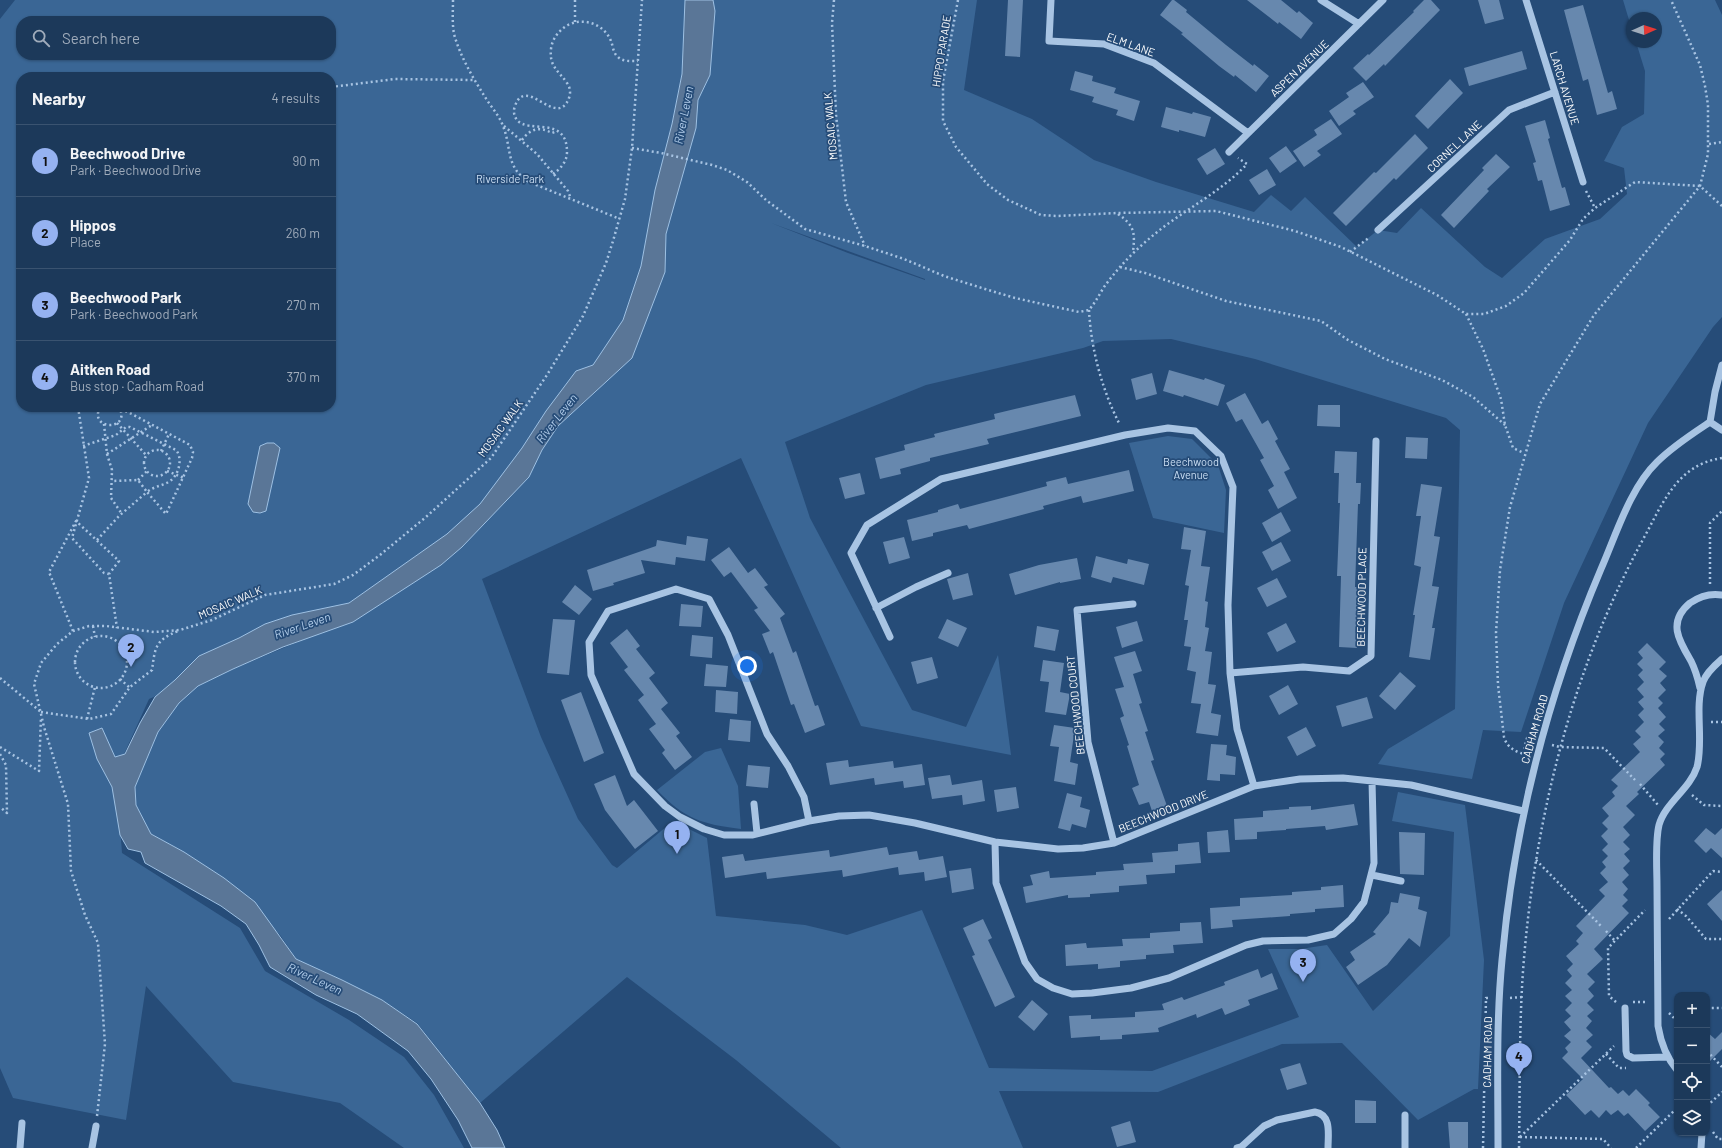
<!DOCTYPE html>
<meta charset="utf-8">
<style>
:root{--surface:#1c395a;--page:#294463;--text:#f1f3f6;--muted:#a0acbb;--line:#3a5370;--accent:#95b2f1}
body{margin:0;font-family:Barlow,sans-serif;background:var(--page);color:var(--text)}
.controls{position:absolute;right:12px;bottom:12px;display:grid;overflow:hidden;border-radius:8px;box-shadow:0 1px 3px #0004}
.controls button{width:36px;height:36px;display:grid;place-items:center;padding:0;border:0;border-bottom:1px solid var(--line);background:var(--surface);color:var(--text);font:20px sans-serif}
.compass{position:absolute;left:1626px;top:12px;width:36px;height:36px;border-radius:50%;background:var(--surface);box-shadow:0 1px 3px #0004;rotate:87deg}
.you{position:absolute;left:747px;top:666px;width:14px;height:14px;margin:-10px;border:3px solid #fff;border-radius:50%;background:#1a73e8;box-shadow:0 0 0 6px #1a73e833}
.badge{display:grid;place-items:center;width:26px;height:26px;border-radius:50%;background:var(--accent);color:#111;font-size:13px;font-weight:700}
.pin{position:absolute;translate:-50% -33px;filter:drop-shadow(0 1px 2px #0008)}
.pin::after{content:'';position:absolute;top:21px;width:14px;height:12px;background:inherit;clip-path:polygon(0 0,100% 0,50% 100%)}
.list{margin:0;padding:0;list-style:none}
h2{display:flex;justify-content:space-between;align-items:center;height:52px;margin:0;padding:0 16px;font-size:17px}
h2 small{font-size:13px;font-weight:400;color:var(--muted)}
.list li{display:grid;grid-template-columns:26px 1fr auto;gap:12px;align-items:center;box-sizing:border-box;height:72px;padding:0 16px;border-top:1px solid var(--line)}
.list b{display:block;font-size:15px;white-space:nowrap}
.list p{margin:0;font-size:13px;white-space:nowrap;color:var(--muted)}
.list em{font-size:13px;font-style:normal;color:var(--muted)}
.icon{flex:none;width:22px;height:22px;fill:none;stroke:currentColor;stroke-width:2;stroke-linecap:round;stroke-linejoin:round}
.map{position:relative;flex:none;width:1722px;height:1148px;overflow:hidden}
.search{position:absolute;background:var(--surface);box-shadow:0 1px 3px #0004;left:16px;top:16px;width:320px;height:44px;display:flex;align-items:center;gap:10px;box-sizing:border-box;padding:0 14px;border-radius:16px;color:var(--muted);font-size:15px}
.panel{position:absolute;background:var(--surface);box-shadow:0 1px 3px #0004;left:16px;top:72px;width:320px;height:340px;border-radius:16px}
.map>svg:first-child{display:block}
</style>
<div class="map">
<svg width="1722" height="1148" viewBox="0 0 1722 1148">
<rect width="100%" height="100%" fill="#264c78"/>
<path fill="#3a6695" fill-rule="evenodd" d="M15,0H977L964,90L1032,119L1094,160L1156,182L1254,212L1271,195L1291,211L1305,197L1357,247L1378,230L1397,233L1421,208L1485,267L1502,278L1545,239L1600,219L1627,194L1624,168L1604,161L1622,127L1644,114L1645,71L1636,42H1656V18H1632V30L1623,0H1715L1722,15V317L1713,327L1648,423L1564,603L1521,732L1483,730L1472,779L1378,764L1388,749L1455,709L1460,430L1446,418L1255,359L1171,339L1103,341L1083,348L926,385L785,442L810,518L912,710L966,727L998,655L1011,755L861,726L741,458L482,579L541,737L578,819L612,865L617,868L673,821L707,838L716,916L805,925L847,935L922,910L989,1068L1152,1071L1299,1017L1268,949H1300L1327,945L1373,1011L1450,936L1454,832L1392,821L1398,792L1465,805L1484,960L1478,1089H1474L1418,1120L1342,1043L1282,1044L1158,1092L999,1091L1023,1148H841L736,1060L627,977L480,1103L417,1023L382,1000L342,980L296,959L280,935L224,878L184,852L151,834L136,805L135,787L158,732L179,703L198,686L233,669L312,636L387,598L397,591L149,699L116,772L122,853L240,928L265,971L349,1020L404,1057L434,1095L464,1148H404L340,1103L233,1082L146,986L126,1120L13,1098L0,1068V19ZM21,21H331V55H21ZM21,77H331V407H21ZM771,223L925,279V280L848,253Z
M1168,436L1192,439L1218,465L1226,490L1224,533L1153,518L1129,443Z
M721,748L738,786L741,829C701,824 685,819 657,790L705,752Z"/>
<path fill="#5a7697" stroke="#9dc0e3" d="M685,0H713L715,11L710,75L698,100L696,128L666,234L665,272L632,358L558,426L542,450L529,477L462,547L441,565L353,622L283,647L233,669L198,686L179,703L158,732L135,787L136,805L151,834L184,852L224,878L255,902L296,959L342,980L382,1000L417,1024L480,1103L497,1130L505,1148H472L458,1120L431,1079L408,1051L357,1014L316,995L270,967L259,945L246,924L221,906L145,863L141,852L128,849L120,835L112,787L97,759L89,733L102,728L115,757L125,754L140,723L155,697L175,680L199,656L239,638L265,624L292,615L349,603L447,534L480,504L522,448L546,411L576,371L593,365L623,320L641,266L655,190L672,124L682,74Z
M267,443H274L280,448L266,511L260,513L253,512L248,504L260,446Z"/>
<path fill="#6788ae" d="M1008,0H1023L1020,57L1005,56Z
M1172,0H1174L1187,10L1186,12L1226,45L1253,66L1254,64L1269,76L1256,92L1235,75L1234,77L1219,66L1181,34L1183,33L1160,15Z
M1247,0H1281L1297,13L1299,11L1313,23L1301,39L1279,22L1278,24Z
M1424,0H1431L1440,10L1385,66L1384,64L1366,81L1353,68L1368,54L1369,55L1414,12L1413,11Z
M1478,0H1499L1504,19L1485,24Z
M1583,5L1608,93L1612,91L1617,109L1597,115L1588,79L1583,81L1564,10Z
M1522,51L1527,69L1469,86L1464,68Z
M1075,71L1093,76L1092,81L1116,88L1114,93L1140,101L1134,121L1116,115L1118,110L1092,102L1094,97L1070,90Z
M1450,79L1463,93L1428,129L1415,116Z
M1363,82L1374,97L1353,111L1356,114L1339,126L1329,111L1349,97L1346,93Z
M1166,107L1192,114L1193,112L1211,117L1205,137L1179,130V132L1161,127Z
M1331,119L1342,134L1317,151L1321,155L1304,167L1293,151L1317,135L1314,130Z
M1545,120L1550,138L1548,139L1562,188L1565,187L1570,205L1550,211L1542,180L1538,181L1533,163L1536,162L1525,126Z
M1415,134L1428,148L1396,180L1394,178L1346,226L1333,213L1374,172L1376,173Z
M1286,146L1297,161L1280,173L1269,158Z
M1215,148L1225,164L1207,175L1197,159Z
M1496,154L1510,167L1487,189L1489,191L1454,228L1441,215L1484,170L1482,168Z
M1267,169L1276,185L1259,195L1249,180Z
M1169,370L1204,380L1205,378L1225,385L1218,406L1184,395L1183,397L1163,391Z
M1152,373L1157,394L1136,400L1131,379Z
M1245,393L1262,424L1268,420L1278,439L1275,441L1290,469L1284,472L1297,498L1278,509L1268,490L1274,486L1260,460L1264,458L1242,419L1236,422L1226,403Z
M1075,395L1081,416L987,439L989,444L930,458V461L900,469L901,474L880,479L875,458L905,450L904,445L935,437L934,434L995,419L994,414Z
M1318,405H1340V427L1317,426Z
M1406,437L1428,438L1427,459L1405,458Z
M1335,451L1357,452L1356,483H1361L1360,504H1358L1355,587H1359L1357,648L1339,647L1341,576H1337L1340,503H1338L1339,473H1334Z
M1129,470L1134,491L1083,503L1081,496L1043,506L1044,509L969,529L967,525L933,533V536L912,541L907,520L938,512V510L958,504L960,509L1047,486L1046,482L1066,477L1068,484Z
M860,473L865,494L845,499L839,478Z
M1421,484L1442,487L1434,536L1440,537L1432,586L1439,587L1432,628H1435L1430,660L1409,657L1415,615H1413L1421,567L1414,565L1421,516H1416Z
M1281,512L1291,531L1272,542L1262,523Z
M1184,527L1206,531L1201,566L1210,567L1205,601L1208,602L1205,627L1209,628L1205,651L1212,652L1208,684L1216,685L1211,713L1221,715L1218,736L1196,733L1201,704L1191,703L1196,672L1187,670L1191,647L1184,646L1188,620H1184L1189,586L1185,585L1191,550L1181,549Z
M687,536L708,539L705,561L676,557L675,565L641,560L645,573L613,583L614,585L593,591L587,570L656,546L657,540L686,545Z
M904,537L910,558L889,564L883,542Z
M1281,542L1291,561L1272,571L1262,552Z
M729,547L748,573L755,568L768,585L764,587L785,614L780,618L793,653L796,651L815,706L818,705L825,725L805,733L794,704L791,705L773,652L770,654L762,634L770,631L754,610L758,608L731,572L724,577L711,560Z
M1096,556L1127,564L1128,559L1149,564L1144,585L1113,577L1111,583L1091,577Z
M1077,558L1081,579L1060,583V582L1015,595L1009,574L1039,565Z
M968,573L973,595L953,600L947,579Z
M1277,578L1287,597L1267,607L1257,588Z
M575,585L592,599L579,615L562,602Z
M681,604L703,606L701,627L679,626Z
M553,619L575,620L569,675L547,673Z
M947,619L967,628L958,647L938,638Z
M1137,621L1143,641L1122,648L1116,627Z
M1286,623L1296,642L1277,652L1267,633Z
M1037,626L1059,630L1055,651L1034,647Z
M627,629L640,646L636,649L655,673L649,678L668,703L661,709L680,733L676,736L692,757L675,770L662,753L665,750L649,729L656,724L638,700L644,695L624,670L628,667L610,643Z
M692,635L713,637L712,658L690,656Z
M1647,643L1666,662L1659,669L1667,676L1660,683L1666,690L1658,698L1663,703L1658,708L1666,717L1659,724L1665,730L1658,736L1664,742L1659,748L1665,754L1660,759L1665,765L1637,792L1639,794L1626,806L1635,815L1623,827L1630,835L1623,842L1630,849L1624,854L1630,861L1623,868L1629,875L1622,882L1628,889L1623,895L1628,900L1622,906L1629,913L1594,949L1603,959L1587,974L1595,982L1588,989L1594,996L1587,1003L1594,1010L1587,1016L1592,1021L1586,1028L1593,1035L1586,1041L1592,1047L1581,1058L1609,1088L1611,1087L1618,1094L1623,1090L1629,1096L1636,1089L1650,1103L1648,1105L1660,1117L1645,1131L1628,1113L1624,1116L1618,1110L1611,1115L1606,1110L1599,1118L1591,1110L1585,1115L1566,1095L1583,1079L1562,1058L1568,1052L1565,1048L1571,1042L1564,1036L1571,1030L1564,1022L1571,1016L1565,1010L1572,1003L1565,996L1572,990L1565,983L1572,976L1567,970L1573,964L1566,956L1579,944L1576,941L1583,933L1576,926L1605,896L1599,890L1608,882L1600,873L1606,867L1602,862L1608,856L1602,850L1608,844L1601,836L1608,829L1602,823L1609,816L1602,808L1615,796L1612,792L1618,786L1611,780L1640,752L1633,744L1641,737L1635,731L1644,722L1638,715L1644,709L1638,702L1644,697L1637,689L1644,682L1638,675L1643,670L1637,664L1643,658L1638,652Z
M1135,651L1142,671L1133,674L1142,703L1139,704L1148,731L1145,732L1154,760L1151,761L1167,806L1152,811L1149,802L1139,805L1132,788L1139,785L1127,746L1129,745L1120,718L1124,716L1115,689L1124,687L1114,657Z
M932,657L938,678L917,684L911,662Z
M1043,660L1064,663L1060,692L1070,694L1066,715L1045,712L1049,682L1040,681Z
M706,664L728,666L726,687L704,686Z
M1400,672L1416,686L1395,710L1379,696Z
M1288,685L1298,704L1279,715L1269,696Z
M716,690L738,692L737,714L715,712Z
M581,692L604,753L584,762L561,700Z
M1367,697L1373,718L1342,727L1336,706Z
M730,719L751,721L750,742L728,740Z
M1054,725L1075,728L1070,762L1078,764L1075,785L1054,781L1059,747L1050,746Z
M1306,727L1316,746L1297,756L1287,737Z
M1211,744L1227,745L1226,755L1236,757L1235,775L1220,774V781L1207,780Z
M848,760L849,767L893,761L894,768L922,764L925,785L904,788L903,781L875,785L874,778L830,785L826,763Z
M748,765L770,767L768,788L746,786Z
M615,775L627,806L634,800L658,831L635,849L605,810L594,784Z
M950,775L952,785L982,780L985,801L963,805L962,795L932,799L928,778Z
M1016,787L1019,808L997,812L994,790Z
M1067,793L1082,797L1080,807L1090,810L1086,828L1072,824L1070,831L1058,828Z
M1354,804L1358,825L1326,830L1325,826L1286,829V830L1257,832V839L1235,840L1234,819L1263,817V811L1289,809V807L1311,806V810Z
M1706,828L1715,835L1722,828V858L1711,848L1706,853L1694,841Z
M1228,830L1230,852L1208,853L1207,832Z
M1399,832L1425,833L1424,875L1400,874Z
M1199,842L1201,863L1175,865V873L1146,875L1147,884L1119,886V892L1090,894V897L1068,898V895L1026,903L1023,887L1033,885L1030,875L1049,871L1050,878L1096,875V872L1124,870L1123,864L1153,862L1152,853L1178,851V844Z
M887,847L889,855L917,851L919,860L943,856L947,877L925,881L924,872L899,875L898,867L843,877L842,870L767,879L766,872L725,878L722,857L743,854L745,861L829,850L830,857Z
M971,868L974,889L952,893L949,871Z
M1343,885L1344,907L1315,909V912L1290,914V916L1232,920L1233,927L1211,929L1210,908L1240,906V898L1292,895V892L1321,890V887Z
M1722,890V921L1707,904Z
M1400,893L1420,897L1418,909L1427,912L1420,947L1409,938L1387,965L1358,985L1346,967L1355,960L1350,952L1376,934L1373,932L1389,913L1391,902L1398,903Z
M983,919L992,938L988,940L1015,997L995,1007L972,956L975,955L963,928Z
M1201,922L1203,943L1173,945L1174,953L1146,955V959L1120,961V967L1098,969V964L1066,966L1065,945L1086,943L1087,948L1123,946L1122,939L1150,938V933L1180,931V923Z
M1258,969L1261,978L1272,973L1278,989L1248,1000L1250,1005L1225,1015L1222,1008L1197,1018L1196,1014L1158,1028L1159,1032L1122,1035V1039L1100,1040V1036L1071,1038L1069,1016L1091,1015V1019L1135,1017V1012L1164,1010L1162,1004L1182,997L1184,1000L1225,985L1224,982Z
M1032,1000L1048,1014L1034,1031L1018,1017Z
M1707,1032L1715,1039L1722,1032V1049L1707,1064Z
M1300,1063L1307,1084L1287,1090L1280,1069Z
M1355,1100L1376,1101V1123H1355Z
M1130,1121L1136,1142L1117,1147L1111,1127Z
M1448,1122H1468V1148H1450Z"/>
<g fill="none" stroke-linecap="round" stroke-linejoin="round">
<path stroke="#a8c4e3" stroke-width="2.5" stroke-dasharray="2 3" stroke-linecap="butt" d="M453,0C453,11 452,23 454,34C460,56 473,78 485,97C491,107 499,115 503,126C512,148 505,167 529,182L620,219
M575,0V22
M834,0L832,23L836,115L846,202L865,246
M958,0L943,81V121L956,147L987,184L1008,200L1041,215L1057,216L1117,213L1216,211L1295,231L1341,247L1437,295L1466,314H1484L1506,306L1524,293L1570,240L1583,219L1595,208L1635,182L1700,186L1722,206
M331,87L395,79L474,80
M504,126L537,154L568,191L571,199
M522,140C530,129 539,126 552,133L557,131
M1709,144L1722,142
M632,148L661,153L712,165L727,170L747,182L766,200L805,229L865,246L904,259L944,276L985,289L1015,298L1079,312L1089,310C1095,303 1099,295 1104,287C1117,269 1133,252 1150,238C1181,211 1219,194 1247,164L1238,158
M553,174C560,169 567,162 567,152C567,115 528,134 517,120C514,116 513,111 515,106C526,74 557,130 569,98C571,93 570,87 567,83C559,71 549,67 551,49C552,39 559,30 568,25C584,17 604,24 611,41C613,46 613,53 618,57C623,62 631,61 638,61
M1586,191L1595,208
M1118,214C1135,226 1135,233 1133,252
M1350,252L1370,237
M1120,267L1145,273L1226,301L1321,321L1348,340L1385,359L1442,380L1473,397L1505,425
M1089,310C1091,349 1102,390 1120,425
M1466,314L1483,349L1501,399L1505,425L1513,448L1524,453
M78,407L89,478L72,538L104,573L109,574L117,628
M100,407C88,431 132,431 119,407
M117,423L146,455
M104,424L107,454L112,470L111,498L122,514
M83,446L116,435L126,427H130L176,450C183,458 179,475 170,481C163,486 154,486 147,492L138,480L112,481
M144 463a13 13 0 1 1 26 0a13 13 0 1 1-26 0Z
M161,451L169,434
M107,454L152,425
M167,471L184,478
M138,480L147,471
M97,540L119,516L147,492L166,514L192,458L193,452L190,445L128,412L121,410
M1710,584V523L1722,511
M93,626L95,637
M73,631L49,572L76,521L119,561L109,574
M75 662a26 26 0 1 1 52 0a26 26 0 1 1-52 0Z
M0,678L41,712
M120,679L129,687
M41,712L89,719L111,714L130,687L152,670C155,648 155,640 178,631
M87,719L95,687
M1711,722H1722
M1552,745L1560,747L1604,748L1635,780
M0,747L39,771L41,717
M0,754L6,765L7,813L0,807
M1523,754L1527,738L1531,739
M1527,755C1516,752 1507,748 1504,737L1498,685L1496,633L1500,570L1510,507L1540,404L1594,315L1700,186L1708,154V105L1705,86L1700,65L1671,0
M1640,784L1658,805
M1692,795L1704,805L1722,806
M1536,860L1601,926
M1677,909L1686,916L1706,939H1722
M1669,919L1713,871L1722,872
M1606,931L1615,941
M1510,998L1522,997
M1616,1002L1609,996L1608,948L1645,910
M1633,1002H1648
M1707,1009L1709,1008H1722
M1669,1013L1677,1021
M1707,1051L1722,1067
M1606,1054L1619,1068H1626
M1707,1106L1722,1092
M97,1116L105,1044L98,943L85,915L71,871L68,804L44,727L34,684L41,663L57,644L73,631L89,626H106L154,632L180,630L212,620L265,595L334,584L353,575L380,555L426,517L491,458L547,375L583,316L606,263L613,241L625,199L632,148L642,0
M1713,1132L1718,1139H1722
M1520,1137L1614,1046
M1520,1137L1603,1139L1611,1148
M1483,1148L1486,998H1489
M1519,1148C1520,1089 1519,1030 1523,971C1534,823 1570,675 1641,543C1662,506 1675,465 1722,458
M1636,1148L1677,1108"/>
<path stroke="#a8c4e3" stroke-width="7" d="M1051,0L1049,41L1104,44L1154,63L1248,133
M1321,0L1359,24
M1526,0L1583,182
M1229,152L1383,0
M1378,230L1509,110L1555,92
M1710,422L1722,430
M876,608L916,587L948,573
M890,637L851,553L867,525L941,479L1125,435L1168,428L1195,431L1221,456L1233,487L1228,605L1230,673L1237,729L1254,786
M1230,673L1303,667L1349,671L1371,656L1376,441
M1700,688C1698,679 1695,669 1691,661C1679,641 1667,622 1690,603C1700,596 1710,593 1722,595
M754,804L757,833
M809,821L804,797L788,766L767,734L728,635L709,599L676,589L608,611L589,642L591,675L634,774L665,806L680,817L704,829L724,835H752L809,821L839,816L869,815L915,823L995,842L1058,849L1083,848L1114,843L1254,786L1300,779L1343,778L1411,785L1523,811
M995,842L996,883L1025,962L1037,979L1053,988L1072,994L1092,993L1131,988L1169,978L1246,945L1263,941L1308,940L1334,934L1351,919L1364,902L1374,863L1372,781
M1114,843L1088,742L1077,610L1133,604
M1372,875L1401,881
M1625,1008L1626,1051L1627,1055L1633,1058L1667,1057
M1677,1070C1666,1057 1661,1044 1658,1026C1658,980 1657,933 1657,886C1657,870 1655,841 1659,825C1665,803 1690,789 1697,767C1704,741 1694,707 1703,682C1706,673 1715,665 1722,659
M20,1148L22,1123
M92,1148L96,1126
M1237,1148L1241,1147L1264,1126L1277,1120L1315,1112C1332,1115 1328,1134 1328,1148
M1405,1148V1115
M1498,1148C1498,1085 1496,1022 1502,960C1514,825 1548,694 1601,569C1616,535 1630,488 1657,462C1673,446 1692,434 1710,422L1715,392L1722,365
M1701,1148L1702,1133"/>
</g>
<g text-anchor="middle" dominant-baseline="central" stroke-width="3.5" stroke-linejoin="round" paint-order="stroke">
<g font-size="11" fill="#fff" stroke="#264c78">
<text transform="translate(1131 44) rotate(20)">ELM LANE</text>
<text transform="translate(941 51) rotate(-81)">HIPPO PARADE</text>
<text transform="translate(1299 68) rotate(-44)">ASPEN AVENUE</text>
<text transform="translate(1565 88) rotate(73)">LARCH AVENUE</text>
<text transform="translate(830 126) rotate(-95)">MOSAIC WALK</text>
<text transform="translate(1454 146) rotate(-43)">CORNEL LANE</text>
<text transform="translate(500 428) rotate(-54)">MOSAIC WALK</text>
<text transform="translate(1361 597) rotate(-89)">BEECHWOOD PLACE</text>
<text transform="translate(230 602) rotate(-23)">MOSAIC WALK</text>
<text transform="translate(1075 705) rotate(-96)">BEECHWOOD COURT</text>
<text transform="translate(1534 729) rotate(-74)">CADHAM ROAD</text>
<text transform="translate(1163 811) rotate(-22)">BEECHWOOD DRIVE</text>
<text transform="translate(1487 1052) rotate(-89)">CADHAM ROAD</text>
</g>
<g font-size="11" fill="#cadef3" stroke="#264c78">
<text x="510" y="178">Riverside Park</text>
<text x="1191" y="461">Beechwood<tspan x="1191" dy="13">Avenue</tspan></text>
</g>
<g font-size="12" font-style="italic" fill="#b3ceeb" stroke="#264c78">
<text transform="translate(683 115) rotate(-79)">River Leven</text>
<text transform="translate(556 418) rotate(-52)">River Leven</text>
<text transform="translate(302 625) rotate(-19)">River Leven</text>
<text transform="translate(315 978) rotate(25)">River Leven</text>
</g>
</g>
</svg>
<div class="controls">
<button>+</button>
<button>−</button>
<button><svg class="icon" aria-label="locate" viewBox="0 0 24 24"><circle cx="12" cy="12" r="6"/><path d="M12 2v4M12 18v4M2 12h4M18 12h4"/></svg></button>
<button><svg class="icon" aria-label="layers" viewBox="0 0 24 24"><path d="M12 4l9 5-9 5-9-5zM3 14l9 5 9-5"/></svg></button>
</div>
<svg class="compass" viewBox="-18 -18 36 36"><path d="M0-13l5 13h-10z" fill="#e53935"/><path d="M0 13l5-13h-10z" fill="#a0acbb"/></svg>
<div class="you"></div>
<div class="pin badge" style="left:677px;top:854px">1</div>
<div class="pin badge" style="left:131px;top:667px">2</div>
<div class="pin badge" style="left:1303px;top:982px">3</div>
<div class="pin badge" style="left:1519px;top:1076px">4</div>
<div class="search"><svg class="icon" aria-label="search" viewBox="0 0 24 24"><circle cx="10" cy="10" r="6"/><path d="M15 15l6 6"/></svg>Search here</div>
<section class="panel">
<h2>Nearby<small>4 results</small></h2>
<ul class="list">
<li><span class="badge">1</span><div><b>Beechwood Drive</b><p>Park · Beechwood Drive</p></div><em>90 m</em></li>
<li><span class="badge">2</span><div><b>Hippos</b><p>Place</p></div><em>260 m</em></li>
<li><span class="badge">3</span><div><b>Beechwood Park</b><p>Park · Beechwood Park</p></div><em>270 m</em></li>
<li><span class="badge">4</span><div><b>Aitken Road</b><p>Bus stop · Cadham Road</p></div><em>370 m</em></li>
</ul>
</section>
</div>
